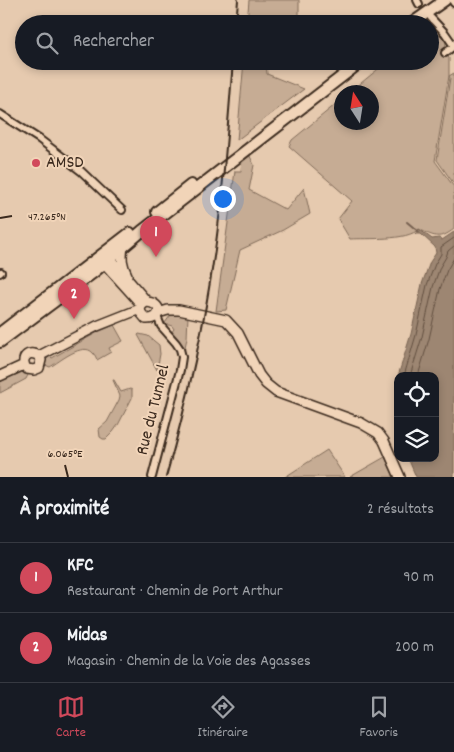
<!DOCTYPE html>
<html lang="fr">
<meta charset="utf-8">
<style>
:root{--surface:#171b24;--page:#20242c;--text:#f1f3f6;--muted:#9ea1a6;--line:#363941;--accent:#d1495b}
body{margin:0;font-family:Dekko,sans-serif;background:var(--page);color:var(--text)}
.controls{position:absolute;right:15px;bottom:15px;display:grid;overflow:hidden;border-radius:10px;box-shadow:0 2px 8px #0003}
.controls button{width:45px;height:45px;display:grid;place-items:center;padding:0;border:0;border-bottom:1px solid var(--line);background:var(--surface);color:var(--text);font:25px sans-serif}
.compass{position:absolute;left:334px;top:85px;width:45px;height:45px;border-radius:50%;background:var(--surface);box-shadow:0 2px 8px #0003;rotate:348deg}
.you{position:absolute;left:222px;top:198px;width:18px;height:18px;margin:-12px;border:4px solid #fff;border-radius:50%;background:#1a73e8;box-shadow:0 0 0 8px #1a73e833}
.badge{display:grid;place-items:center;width:32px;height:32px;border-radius:50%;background:var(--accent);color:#fff;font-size:16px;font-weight:700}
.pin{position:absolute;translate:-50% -41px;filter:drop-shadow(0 1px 2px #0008)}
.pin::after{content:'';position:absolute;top:26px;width:18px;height:15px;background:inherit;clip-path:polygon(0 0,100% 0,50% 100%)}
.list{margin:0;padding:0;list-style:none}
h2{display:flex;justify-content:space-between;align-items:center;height:65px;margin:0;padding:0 20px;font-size:21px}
h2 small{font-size:16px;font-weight:400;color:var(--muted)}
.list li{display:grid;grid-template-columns:32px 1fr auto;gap:15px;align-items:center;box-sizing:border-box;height:70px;padding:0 20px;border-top:1px solid var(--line)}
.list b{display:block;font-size:19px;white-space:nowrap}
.list p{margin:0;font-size:16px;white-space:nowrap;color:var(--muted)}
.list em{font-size:16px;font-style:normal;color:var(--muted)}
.icon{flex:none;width:28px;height:28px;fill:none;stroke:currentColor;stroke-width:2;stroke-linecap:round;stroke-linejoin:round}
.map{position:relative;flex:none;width:454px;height:477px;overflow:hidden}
.search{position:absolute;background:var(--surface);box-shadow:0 2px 8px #0003;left:15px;right:15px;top:15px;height:55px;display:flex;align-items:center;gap:12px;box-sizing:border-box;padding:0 18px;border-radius:28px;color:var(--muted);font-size:19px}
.sheet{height:205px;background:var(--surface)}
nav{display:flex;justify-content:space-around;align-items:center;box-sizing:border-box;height:70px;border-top:1px solid var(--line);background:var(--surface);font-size:14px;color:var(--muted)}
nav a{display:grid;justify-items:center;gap:2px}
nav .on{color:var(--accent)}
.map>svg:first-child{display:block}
</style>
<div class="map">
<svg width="454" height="477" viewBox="0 0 454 477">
<rect width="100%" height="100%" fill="#e6caaf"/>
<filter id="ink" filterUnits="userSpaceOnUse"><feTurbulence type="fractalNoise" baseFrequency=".02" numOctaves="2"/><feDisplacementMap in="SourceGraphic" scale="10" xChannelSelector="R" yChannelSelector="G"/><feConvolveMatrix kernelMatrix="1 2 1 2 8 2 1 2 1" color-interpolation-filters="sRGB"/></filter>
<g filter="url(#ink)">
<path fill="#c6ac94" stroke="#806b59" d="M249,0H299V24H247Z
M434,28L446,41L445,53L449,58V76L435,161L454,187V229C440,240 434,237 419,229C407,241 367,238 350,239L338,219L352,201L289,146L292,140L341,100L342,122H372V92H350L388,61H430V38Z
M244,61H266L267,74L304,89L237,140Z
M454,73V184L437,160L450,78L449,76Z
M249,154L254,165L249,190L286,210L304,188L310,214L283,230L240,250L226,310L216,311L235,171H241L242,159Z
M169,312L188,316L187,338L184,352L171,333L174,329L172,326L169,325H166L165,323L170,316Z
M114,325L123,341L109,348L111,352L97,360C96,357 95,355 93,353C83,341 59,362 50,367L45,365L46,360L50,356L52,358L98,332Z
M139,334L148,336L159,345L160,354L157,370L138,335Z
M23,371L27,372L28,375L26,379L0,393V380L16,373Z
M113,380H114L121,392L130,389L132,390V398L118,425L113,432L106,439H103L100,437L99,429L107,422L119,400L120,396Z
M327,450L345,477H285Z
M385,457L394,477H350Z"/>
<path fill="#9d8672" stroke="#766150" d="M419,229L432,239L439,238L442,240L454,232V477H416L408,458H435V376H398L411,334L422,284L430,262L436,253L435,247L421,234H415Z"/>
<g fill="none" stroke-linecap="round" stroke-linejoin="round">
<path stroke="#624f40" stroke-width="1" d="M404,376L416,335L427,285L435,264L441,254V247L454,238
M410,376L422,337L433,287L440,267L446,257L448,251L454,246
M418,376L429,339L440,289L447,270L454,258"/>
<path stroke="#766150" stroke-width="2" d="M407,222L419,232"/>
<g stroke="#3b2a1e" stroke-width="10">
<path id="street" d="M417,0L419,4
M452,0L454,3
M431,18L445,33L454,46
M445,53L454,46
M0,114L39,139L81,171L122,210
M0,273L1,272
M152,477L180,370L182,357L180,349L176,343L161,326L157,316"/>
</g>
<g stroke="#3b2a1e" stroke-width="12">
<path id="secondary" d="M123,247C121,258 122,265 127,275
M104,256L110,259L147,302C163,303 162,320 146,319L141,313C139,307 142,304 147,302
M103,258L104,263L142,305
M158,313L168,310H179L226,320L238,333L259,375L266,384L276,392L361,423L378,433L384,441L400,477
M39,356L41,360L39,368L34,370L27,369C19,359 28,349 39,356L97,326L140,309
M0,376L24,365"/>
</g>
<g stroke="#3b2a1e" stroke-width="14">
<path id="primary" d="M411,24L445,0
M157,212L191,185
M0,333L130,233
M0,342L94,272L142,231L362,61"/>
</g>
<use href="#street" stroke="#f1d4b8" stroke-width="6"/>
<use href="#secondary" stroke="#f1d4b8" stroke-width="9"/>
<use href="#primary" stroke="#f1d4b8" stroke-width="10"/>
<path stroke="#3b2a1e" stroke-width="2" d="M236,24L238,0
M166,477C188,400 205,322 216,243C224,183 228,122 233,61"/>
</g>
</g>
<path fill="none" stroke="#3b2a1e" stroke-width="2" d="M0,218L12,216M65,465L68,477"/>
<circle fill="#d1495b" stroke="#f1d4b8" stroke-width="2" cx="36" cy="163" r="5"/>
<g text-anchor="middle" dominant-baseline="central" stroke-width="4" stroke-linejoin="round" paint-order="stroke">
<g font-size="18" fill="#3b2a1e" stroke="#f1d4b8" text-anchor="start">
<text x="46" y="163">AMSD</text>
</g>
<g font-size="18" fill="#3b2a1e" stroke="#f1d4b8">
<text transform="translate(154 410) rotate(-76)">Rue du Tunnel</text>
</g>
</g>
<g font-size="12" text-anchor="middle" fill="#3b2a1e" stroke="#f1d4b8" stroke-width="4" stroke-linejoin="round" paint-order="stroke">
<text x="47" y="220">47.265°N</text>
<text x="65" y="457">6.065°E</text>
</g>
</svg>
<div class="controls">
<button><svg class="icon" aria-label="locate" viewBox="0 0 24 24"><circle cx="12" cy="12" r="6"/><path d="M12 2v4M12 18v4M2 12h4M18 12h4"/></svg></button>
<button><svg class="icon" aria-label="layers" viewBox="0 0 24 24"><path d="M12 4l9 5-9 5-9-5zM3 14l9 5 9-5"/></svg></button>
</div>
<svg class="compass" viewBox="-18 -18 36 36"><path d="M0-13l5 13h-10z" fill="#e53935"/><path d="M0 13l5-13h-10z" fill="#9ea1a6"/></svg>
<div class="you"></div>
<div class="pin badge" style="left:156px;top:257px">1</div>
<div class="pin badge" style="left:74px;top:319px">2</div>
<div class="search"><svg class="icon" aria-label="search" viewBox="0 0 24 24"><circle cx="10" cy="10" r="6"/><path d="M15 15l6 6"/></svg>Rechercher</div>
</div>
<section class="sheet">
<h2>À proximité<small>2 résultats</small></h2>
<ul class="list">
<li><span class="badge">1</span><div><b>KFC</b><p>Restaurant · Chemin de Port Arthur</p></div><em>90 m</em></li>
<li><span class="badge">2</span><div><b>Midas</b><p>Magasin · Chemin de la Voie des Agasses</p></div><em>200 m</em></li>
</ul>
</section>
<nav>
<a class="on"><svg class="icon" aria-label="map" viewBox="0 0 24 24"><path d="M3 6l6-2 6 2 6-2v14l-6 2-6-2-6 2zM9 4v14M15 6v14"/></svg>Carte</a>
<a><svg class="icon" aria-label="directions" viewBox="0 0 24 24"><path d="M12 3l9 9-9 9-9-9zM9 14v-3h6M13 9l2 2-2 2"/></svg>Itinéraire</a>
<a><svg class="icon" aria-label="saved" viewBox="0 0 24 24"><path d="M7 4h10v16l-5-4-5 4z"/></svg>Favoris</a>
</nav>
